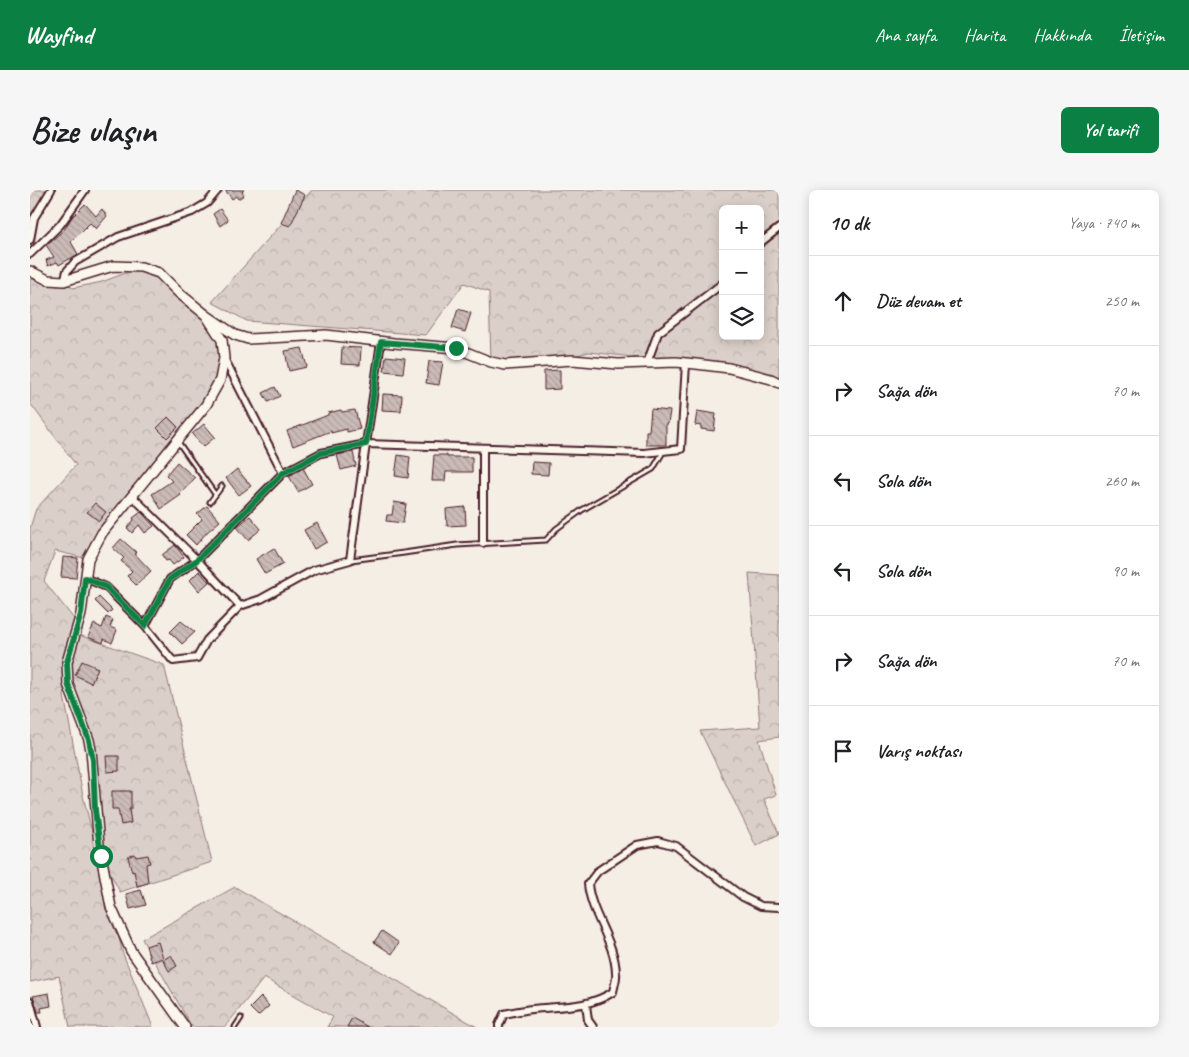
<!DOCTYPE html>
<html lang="tr">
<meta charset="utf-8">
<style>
:root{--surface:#fff;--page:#f6f6f6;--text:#202124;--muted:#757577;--line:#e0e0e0;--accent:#0b8043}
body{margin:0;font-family:Caveat,sans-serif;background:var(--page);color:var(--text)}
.controls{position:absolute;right:15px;top:15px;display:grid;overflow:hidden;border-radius:8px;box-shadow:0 2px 12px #0003}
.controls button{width:45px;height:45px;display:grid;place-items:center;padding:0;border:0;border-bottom:1px solid var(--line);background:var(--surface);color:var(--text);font:25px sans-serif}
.stop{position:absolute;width:15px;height:15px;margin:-11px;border:4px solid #0b8043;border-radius:50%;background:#fff}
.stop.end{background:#0b8043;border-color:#fff;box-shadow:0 1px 5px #0008}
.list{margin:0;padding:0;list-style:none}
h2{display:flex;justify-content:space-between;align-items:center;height:65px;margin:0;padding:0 20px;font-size:21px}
h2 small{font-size:16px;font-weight:400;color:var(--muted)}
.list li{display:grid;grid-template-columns:32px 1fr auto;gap:15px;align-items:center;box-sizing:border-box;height:90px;padding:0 20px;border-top:1px solid var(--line)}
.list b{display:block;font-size:19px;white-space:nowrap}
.list em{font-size:16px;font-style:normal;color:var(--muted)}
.icon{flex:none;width:28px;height:28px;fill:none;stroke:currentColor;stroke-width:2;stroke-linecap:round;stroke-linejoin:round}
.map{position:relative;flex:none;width:749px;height:837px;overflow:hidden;border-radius:8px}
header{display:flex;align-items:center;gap:30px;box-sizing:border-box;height:70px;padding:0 25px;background:var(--accent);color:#fff}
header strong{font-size:24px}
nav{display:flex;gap:28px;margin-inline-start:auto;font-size:18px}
.intro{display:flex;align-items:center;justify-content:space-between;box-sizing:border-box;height:120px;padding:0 30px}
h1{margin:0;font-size:35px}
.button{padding:12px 22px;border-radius:8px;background:var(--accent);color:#fff;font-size:18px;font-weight:700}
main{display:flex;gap:30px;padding:0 30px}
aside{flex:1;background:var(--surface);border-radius:8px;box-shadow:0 2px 12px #0003}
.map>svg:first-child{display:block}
</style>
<header>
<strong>Wayfind</strong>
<nav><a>Ana sayfa</a><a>Harita</a><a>Hakkında</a><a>İletişim</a></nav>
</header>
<div class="intro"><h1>Bize ulaşın</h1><a class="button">Yol tarifi</a></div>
<main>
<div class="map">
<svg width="749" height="837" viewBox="0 0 749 837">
<defs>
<pattern id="forest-crowns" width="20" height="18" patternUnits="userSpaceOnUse" patternTransform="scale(1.25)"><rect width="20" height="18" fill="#dbd0c9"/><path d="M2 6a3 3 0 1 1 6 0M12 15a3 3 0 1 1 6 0" fill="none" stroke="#bdb2ad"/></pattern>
<pattern id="building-back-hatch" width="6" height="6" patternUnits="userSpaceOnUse" patternTransform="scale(1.25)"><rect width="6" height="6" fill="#cabbb6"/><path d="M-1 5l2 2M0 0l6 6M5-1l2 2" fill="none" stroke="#afa09d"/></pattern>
</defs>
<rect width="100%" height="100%" fill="#f4eee4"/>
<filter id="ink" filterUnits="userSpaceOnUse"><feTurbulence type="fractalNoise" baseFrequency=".02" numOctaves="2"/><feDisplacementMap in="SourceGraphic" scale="10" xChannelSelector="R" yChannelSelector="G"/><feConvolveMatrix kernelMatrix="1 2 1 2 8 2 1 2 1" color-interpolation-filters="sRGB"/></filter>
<g filter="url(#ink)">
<path fill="url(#forest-crowns)" stroke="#92787a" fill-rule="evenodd" d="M0,0H21L0,44Z
M282,0H749V192L656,173L559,162L527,170L461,172L459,102L434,93L396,145L217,131L182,112ZM693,19H730V146H693Z
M111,77L163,114L192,150L183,202L58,369L25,361L14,391L48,434L46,444L134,475L182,672L90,702L71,666L61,560L38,494L39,478L34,506L53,606L93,764L123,837H40L29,786L0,792V338L6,319L46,275L0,213V89L34,91L43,98L72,92Z
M719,383L749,385V547L729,550L746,605L734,609L749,644L726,656L670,541L730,537Z
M205,697L447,837H297L303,827L234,788L195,837H162L112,749Z"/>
<path fill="url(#building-back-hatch)" stroke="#4a1f2b" d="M195,0H214L212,2L214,5L208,9L206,6L202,9Z
M265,0L275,5L260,36L251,33Z
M55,14L66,26L72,19L77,26L66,39L60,33L41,52L48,64L29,75L27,72L18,76L16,70L24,67L16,55L34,40L42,27Z
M190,19L198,30L190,36L183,24Z
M428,119L441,123L435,142L422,138Z
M312,157L331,158L330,175L311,174Z
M272,158L277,177L259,181L255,161Z
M356,166L375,168L373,183L354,181Z
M399,171L413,172L409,195L396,193Z
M530,180V199L514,200V181Z
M245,197L250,206L238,212L233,203Z
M353,204L372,205L371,221L352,220Z
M621,219L640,221L638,234H636V255H616V241H619Z
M311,220L312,222L325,220L330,239L317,242V239L301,243V241L263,256L257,241L298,225V223Z
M667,221L686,224L684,241L671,239V236L665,235Z
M138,227L148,237L137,248L127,238Z
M174,234L185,247L173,257L162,244Z
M323,262L326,276L311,280L307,265Z
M368,265L380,267L378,288L365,286Z
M404,265H417V267H442V282H416L415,291H402Z
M147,272L165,288L150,304L151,305L131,319L122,304L142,291L136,285Z
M502,272L519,273L518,285L501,284Z
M273,278L282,294L268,302L259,286Z
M207,279L221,296L209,305L196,288Z
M364,312L376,314L373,333L356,331L357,325H362Z
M65,313L76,322L69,331L57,322Z
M177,316L190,331L177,342L166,355L156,345L172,329L167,324Z
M435,317L436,335L417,336L416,319Z
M111,322L124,336L115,343L109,335L102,343L97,338L104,330L103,328Z
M220,326L231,339L218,350L207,337Z
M287,333L297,352L284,359L274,340Z
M91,349L107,363L105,364L121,381L106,395L97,386L102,381L91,371L94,368L83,358Z
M145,355L154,367L143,375L139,370L136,371L132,365Z
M244,358L253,374L235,384L226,369Z
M33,367L48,368L46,388L31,387Z
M169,381L179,392L169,401L160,390Z
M69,407L82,420L78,424L65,411Z
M76,427L83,430L80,437L87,440L82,453L74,449L73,453L58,447L64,434L72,438Z
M151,431L165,442L152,454L140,442Z
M52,471L68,478L61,493L45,485Z
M76,566H89V581L77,582Z
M82,601H101V619H99L101,633L91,635L88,619H82Z
M105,664L106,667L118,665L120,673L116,674L118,693L107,696L104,681L102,682L98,667Z
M111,700L116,715L100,719L96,704Z
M352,741L369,753L362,764L344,752Z
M128,752L133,768L121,772L116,756Z
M141,765L147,776L139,781L133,770Z
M19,803L21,816L11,818L12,822H8L3,806Z
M231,807L239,816L228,826L220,818Z
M322,828L338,837H317Z"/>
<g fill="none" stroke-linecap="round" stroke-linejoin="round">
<g stroke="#4a1f2b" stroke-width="7">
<path id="lane" d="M148,252L185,304
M180,312L192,296
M321,370L374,363L427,355L516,350L526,339L552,320L623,279L633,262
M205,837L211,828"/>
</g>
<g stroke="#4a1f2b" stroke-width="10">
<path id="street" d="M0,50L4,28L21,0
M730,53L749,38
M0,64L30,35L55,0
M34,91L37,81L45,72L88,47L162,22L177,13L188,0
M351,152L336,254L614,263L651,259L656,173
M617,173L628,143L693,93
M453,258V353
M102,306L167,370L253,283L194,168
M167,370L210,416L177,450L167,468L143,471L115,436L140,389Z
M55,388L76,397L115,436
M210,416L231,409L284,380L320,370L336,254L291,263L253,283
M0,811L7,837
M556,814L558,830L563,837
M469,837V835L474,824C484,822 493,820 502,819C530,816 559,818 583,802C584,796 587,789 586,783C585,751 561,725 558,694L568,681L607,655L628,651L646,656L713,707L731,716L749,717"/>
</g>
<g stroke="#4a1f2b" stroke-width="12">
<path id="secondary" d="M0,81L18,90L34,91L83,76L111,77L129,83L149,103L176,125L205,145L218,149L296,145L364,153L426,158L461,172L475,175L542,170L588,174L646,172L666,174L699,178L741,189L749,193
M155,837L101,761L81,717L69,655L61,560L59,550L38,494L37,472L51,424L58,369L72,343L176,215L190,190L194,168L192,150L176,125"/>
</g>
<use href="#lane" stroke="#fbf7ec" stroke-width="3"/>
<use href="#street" stroke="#fbf7ec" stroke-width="6"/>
<use href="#secondary" stroke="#fbf7ec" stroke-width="9"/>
</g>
</g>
<g fill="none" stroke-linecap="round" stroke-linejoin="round" filter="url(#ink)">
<path stroke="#0b8043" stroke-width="6" d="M71,666L65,620L63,570L59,550L38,494L37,472L51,424L55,388L76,397L115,436L140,389L167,370L253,283L291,263L336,254L351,152L426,158"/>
</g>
</svg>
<div class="controls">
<button>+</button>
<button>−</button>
<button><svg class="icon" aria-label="layers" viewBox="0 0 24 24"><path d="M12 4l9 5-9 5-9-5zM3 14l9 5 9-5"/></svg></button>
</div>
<div class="stop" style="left:71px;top:666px"></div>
<div class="stop end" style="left:426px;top:158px"></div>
</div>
<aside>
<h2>10 dk<small>Yaya · 740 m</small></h2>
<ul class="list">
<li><svg class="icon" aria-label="ahead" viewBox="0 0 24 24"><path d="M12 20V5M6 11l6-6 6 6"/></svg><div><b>Düz devam et</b></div><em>250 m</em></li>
<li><svg class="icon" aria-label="right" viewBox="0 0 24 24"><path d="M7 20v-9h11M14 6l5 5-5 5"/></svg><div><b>Sağa dön</b></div><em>70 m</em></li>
<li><svg class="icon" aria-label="left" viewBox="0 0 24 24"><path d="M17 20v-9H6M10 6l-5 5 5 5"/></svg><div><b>Sola dön</b></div><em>260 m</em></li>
<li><svg class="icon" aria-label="left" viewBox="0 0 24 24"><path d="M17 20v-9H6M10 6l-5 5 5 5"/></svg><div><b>Sola dön</b></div><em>90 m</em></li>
<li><svg class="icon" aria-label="right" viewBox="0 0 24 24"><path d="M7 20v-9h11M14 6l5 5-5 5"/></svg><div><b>Sağa dön</b></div><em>70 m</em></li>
<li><svg class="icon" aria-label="arrive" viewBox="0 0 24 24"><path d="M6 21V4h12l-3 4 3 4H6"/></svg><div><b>Varış noktası</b></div></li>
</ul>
</aside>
</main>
